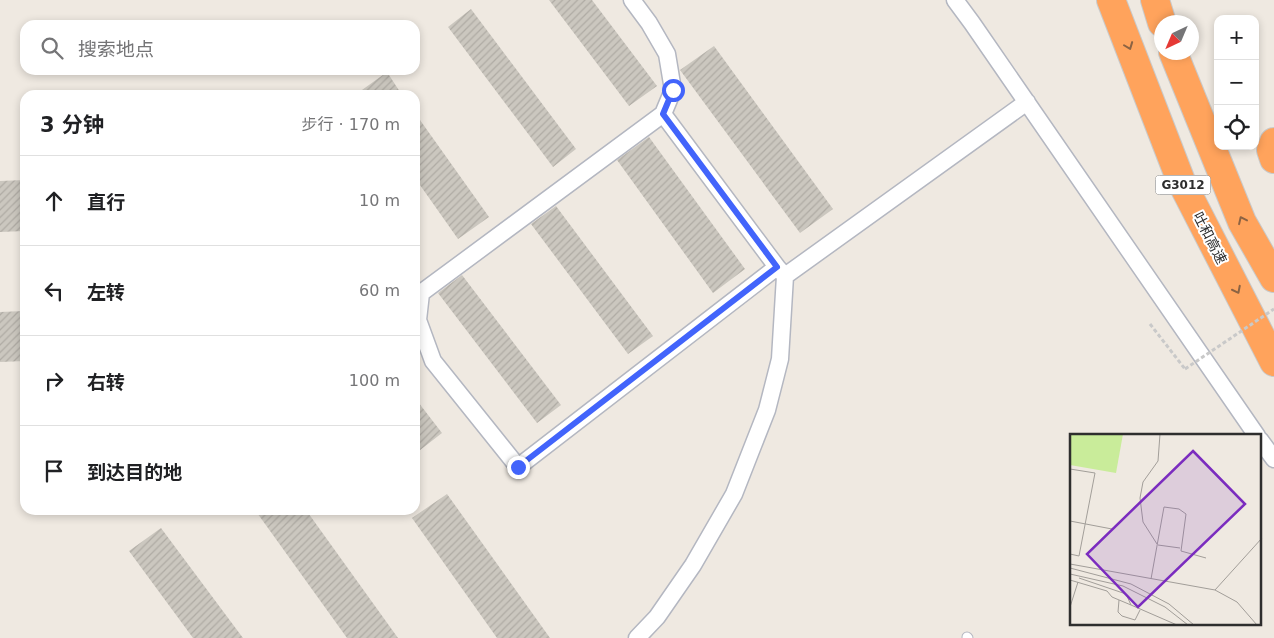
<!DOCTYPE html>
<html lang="zh">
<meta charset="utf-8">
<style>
:root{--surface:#fff;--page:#f2f2f2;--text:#202124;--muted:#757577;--line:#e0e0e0}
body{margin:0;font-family:"DejaVu Sans","Noto Sans SC",sans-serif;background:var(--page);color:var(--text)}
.controls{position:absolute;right:15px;top:15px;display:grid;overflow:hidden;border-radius:10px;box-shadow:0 2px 8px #0003}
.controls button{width:45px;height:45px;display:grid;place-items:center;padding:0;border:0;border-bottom:1px solid var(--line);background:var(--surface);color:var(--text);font:25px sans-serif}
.compass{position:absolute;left:1154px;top:15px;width:45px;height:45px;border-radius:50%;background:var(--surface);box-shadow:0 2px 8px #0003;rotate:224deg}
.stop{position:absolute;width:15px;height:15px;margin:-11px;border:4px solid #4264fb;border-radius:50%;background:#fff}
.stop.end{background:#4264fb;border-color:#fff;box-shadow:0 1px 5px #0008}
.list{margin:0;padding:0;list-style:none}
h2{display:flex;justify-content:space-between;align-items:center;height:65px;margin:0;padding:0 20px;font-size:21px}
h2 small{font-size:16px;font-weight:400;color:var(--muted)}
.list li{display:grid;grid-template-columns:32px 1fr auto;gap:15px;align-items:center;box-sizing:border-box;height:90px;padding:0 20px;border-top:1px solid var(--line)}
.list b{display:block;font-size:19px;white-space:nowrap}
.list em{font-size:16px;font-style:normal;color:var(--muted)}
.icon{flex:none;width:28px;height:28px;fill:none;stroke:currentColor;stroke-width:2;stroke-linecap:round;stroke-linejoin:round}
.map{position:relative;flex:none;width:1274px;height:638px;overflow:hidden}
.search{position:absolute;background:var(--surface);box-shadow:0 2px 8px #0003;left:20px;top:20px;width:400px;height:55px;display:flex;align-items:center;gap:12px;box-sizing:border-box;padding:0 18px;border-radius:15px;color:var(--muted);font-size:19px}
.panel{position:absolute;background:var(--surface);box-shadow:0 2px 8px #0003;left:20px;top:90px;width:400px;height:425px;border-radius:15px}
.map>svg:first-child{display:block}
</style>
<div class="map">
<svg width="1274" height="638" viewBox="0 0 1274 638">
<defs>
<pattern id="building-hatch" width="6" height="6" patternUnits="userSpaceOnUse" patternTransform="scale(1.25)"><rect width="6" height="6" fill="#cbc7bf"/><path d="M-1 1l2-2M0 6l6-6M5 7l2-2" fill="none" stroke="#afaba4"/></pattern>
</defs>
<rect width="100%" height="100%" fill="#efe9e1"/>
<path fill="url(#building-hatch)" d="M549,0H592L657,86L629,106Z
M471,9L576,149L553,167L448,27Z
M714,46L833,209L800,233L680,70Z
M387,72L402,95H355Z
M415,113L489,217L458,239L415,178Z
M649,137L745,269L713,293L617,160Z
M25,180V231L0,232V181Z
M556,206L653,336L628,354L531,224Z
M462,275L561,405L537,423L438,293Z
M25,311V361L0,362V312Z
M415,398L442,433L415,454Z
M447,494L550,638H497L412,518Z
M255,510H306L398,638H347Z
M161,528L243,638H193L129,551Z"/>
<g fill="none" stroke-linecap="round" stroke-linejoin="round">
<g stroke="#b4b7c1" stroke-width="11">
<path id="lane" d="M967,637L968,638"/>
</g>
<g stroke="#b4b7c1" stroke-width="19">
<path id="street" d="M632,0L649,23L667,54L673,90L663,114L421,293L418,320L433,361L518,467L777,267L785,276L1027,102
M955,0L972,23L1257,436
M663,114L777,267
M1260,440L1274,459
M637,638L657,617L693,565L734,494L767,410L780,359L785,276"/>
</g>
<g stroke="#c9c9c9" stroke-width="30">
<path id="highway" d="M1111,0L1181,181L1274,362
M1155,0L1162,23
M1173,52L1242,222L1274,278
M1274,142L1271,150L1274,159"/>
</g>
<path stroke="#c9c9c9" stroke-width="3" stroke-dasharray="4 2.5" stroke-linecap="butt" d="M1150,324L1185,369"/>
<use href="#lane" stroke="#fff" stroke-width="9"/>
<use href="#street" stroke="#fff" stroke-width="16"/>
<use href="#highway" stroke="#ffa35c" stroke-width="28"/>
<path stroke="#c9c9c9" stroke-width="3" stroke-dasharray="4 2.5" stroke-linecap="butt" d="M1185,369L1274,309"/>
</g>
<defs><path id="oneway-chevron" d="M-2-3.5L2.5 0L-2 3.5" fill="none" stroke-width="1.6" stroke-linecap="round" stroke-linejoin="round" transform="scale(1.25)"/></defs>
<g stroke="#8c6343">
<use href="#oneway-chevron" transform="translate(1129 46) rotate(69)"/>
<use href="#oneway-chevron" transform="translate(1242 220) rotate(-115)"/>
<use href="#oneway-chevron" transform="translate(1237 290) rotate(63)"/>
</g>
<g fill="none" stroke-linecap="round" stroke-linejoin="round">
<path stroke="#4264fb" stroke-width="6" d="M518,467L777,267L663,114L673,90"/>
</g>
<g text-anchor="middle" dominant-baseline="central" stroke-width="4" stroke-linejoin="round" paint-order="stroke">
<rect fill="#fff" stroke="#6d6d6d" stroke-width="1" x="1155.5" y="175.5" width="55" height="19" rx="4"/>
<g font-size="12" font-weight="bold" fill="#2e2e2e">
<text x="1183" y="185">G3012</text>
</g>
<g font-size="14" fill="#2e2e2e" stroke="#fff">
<text transform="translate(1210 238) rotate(63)">吐和高速</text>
</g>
</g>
<g transform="translate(1070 434)">
<rect width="191" height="191" fill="#efe9e1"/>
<path d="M0,0H53L46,39L0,31Z" fill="#c9ec9a"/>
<path fill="none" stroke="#a29e99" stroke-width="1" d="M0,35L25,39L9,122L0,120M0,87L42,95M87,110L73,88L70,64L73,48L88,27L90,0M88,111L110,114M0,130L145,156L192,104M0,134L61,150L99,170L124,191M0,140L53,152L95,173L118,191M9,144L56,160L61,171L107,191M81,145L94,73L109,75L116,80L111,117L136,124M0,146L37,157L42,163L61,171M145,156L167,168L187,191M49,166L48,178L52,182L65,186L70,176M0,173L8,148"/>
<path fill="#7b2cbf" fill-opacity="0.15" stroke="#7b2cbf" stroke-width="2.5" d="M123,17L175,70L68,173L17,120Z"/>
<rect width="191" height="191" fill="none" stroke="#2e2e2e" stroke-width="2.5"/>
</g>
</svg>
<div class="controls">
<button>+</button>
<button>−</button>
<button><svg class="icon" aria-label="locate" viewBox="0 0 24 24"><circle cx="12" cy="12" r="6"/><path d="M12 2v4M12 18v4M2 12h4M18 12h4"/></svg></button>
</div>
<svg class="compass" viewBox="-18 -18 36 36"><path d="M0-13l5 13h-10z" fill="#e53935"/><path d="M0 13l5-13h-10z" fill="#757577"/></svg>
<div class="stop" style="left:673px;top:90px"></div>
<div class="stop end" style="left:518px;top:467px"></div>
<div class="search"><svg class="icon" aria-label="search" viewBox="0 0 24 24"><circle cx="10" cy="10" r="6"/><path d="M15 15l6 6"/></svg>搜索地点</div>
<section class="panel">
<h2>3 分钟<small>步行 · 170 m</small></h2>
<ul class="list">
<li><svg class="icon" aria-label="ahead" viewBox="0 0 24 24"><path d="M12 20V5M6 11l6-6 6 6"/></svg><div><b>直行</b></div><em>10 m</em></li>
<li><svg class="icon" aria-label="left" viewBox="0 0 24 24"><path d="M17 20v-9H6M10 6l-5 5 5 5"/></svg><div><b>左转</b></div><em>60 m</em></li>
<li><svg class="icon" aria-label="right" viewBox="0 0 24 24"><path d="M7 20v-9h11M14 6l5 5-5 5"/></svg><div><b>右转</b></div><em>100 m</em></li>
<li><svg class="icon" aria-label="arrive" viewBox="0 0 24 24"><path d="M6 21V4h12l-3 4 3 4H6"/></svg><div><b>到达目的地</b></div></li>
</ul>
</section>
</div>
